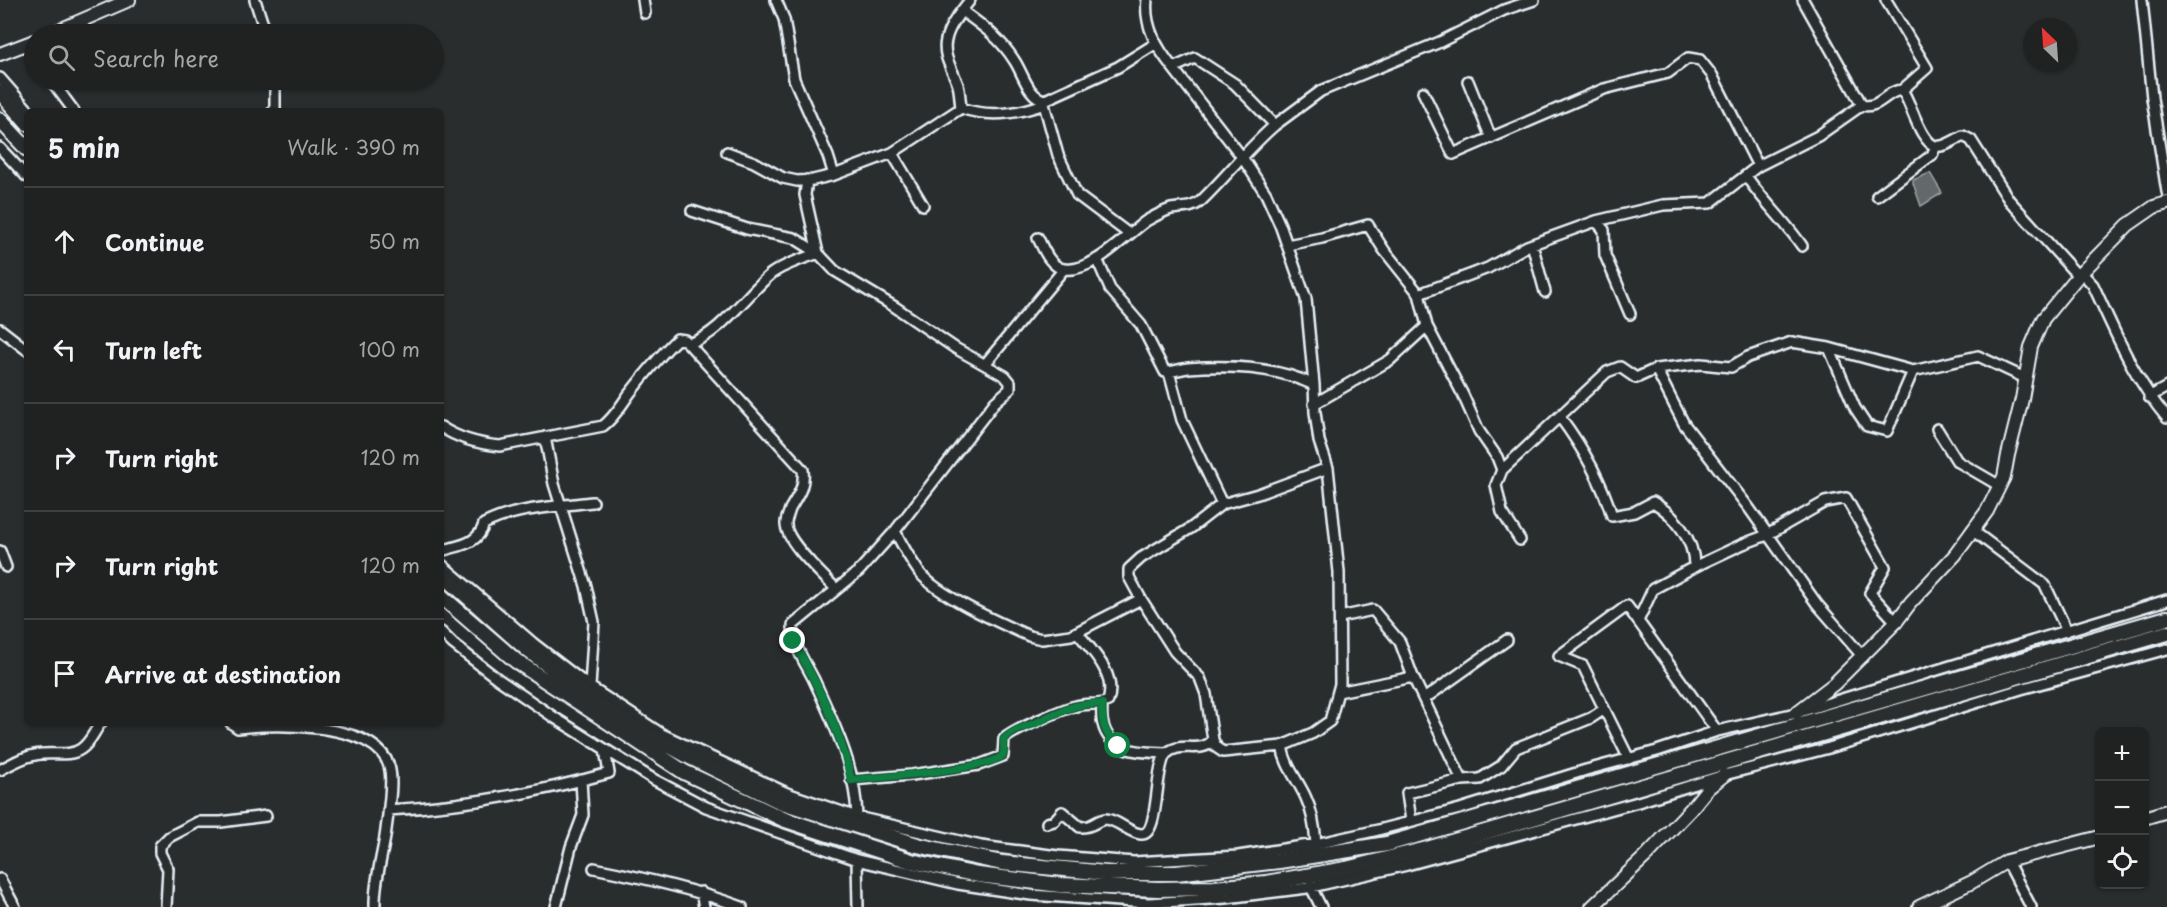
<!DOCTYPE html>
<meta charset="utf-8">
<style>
:root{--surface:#202222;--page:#282a2a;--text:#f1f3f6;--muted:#a2a4a5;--line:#3d3f40}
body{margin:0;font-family:"Playpen Sans",sans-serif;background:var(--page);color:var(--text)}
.controls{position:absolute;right:18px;bottom:18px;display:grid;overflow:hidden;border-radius:9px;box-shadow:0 2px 4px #0004}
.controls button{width:54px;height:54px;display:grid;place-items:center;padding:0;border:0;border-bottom:2px solid var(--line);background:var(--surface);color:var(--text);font:30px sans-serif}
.compass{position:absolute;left:2023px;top:18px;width:54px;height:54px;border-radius:50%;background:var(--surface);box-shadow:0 2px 4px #0004;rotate:335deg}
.stop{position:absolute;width:18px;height:18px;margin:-14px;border:4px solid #0b8043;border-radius:50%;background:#fff}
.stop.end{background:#0b8043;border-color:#fff;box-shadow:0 2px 6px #0008}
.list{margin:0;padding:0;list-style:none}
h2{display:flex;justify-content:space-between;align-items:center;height:78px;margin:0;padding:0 24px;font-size:26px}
h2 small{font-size:20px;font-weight:400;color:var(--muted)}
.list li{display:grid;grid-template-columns:39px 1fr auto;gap:18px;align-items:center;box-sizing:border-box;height:108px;padding:0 24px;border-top:2px solid var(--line)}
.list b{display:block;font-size:22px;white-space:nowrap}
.list em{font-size:20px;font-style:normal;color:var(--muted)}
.icon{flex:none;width:33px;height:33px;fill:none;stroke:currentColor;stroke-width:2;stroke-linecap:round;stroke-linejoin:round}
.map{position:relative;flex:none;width:2167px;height:907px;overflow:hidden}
.search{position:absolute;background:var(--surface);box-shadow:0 2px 4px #0004;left:24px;top:24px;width:420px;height:66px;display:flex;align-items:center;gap:15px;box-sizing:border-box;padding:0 21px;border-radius:33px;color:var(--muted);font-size:22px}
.panel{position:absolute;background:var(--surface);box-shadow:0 2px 4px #0004;left:24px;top:108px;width:420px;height:618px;border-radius:9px}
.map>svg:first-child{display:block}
</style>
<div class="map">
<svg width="2167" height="907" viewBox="0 0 2167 907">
<rect width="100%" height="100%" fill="#2a2d2e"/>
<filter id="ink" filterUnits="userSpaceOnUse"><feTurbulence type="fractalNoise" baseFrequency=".0167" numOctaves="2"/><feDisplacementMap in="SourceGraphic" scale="12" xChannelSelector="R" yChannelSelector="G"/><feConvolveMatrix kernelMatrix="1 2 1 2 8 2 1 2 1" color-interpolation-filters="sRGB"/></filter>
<g filter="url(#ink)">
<path fill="#63686b" stroke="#989fa3" stroke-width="1.5" d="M1930,173L1942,193L1921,206L1913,183V180Z"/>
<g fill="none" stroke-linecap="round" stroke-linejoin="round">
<path stroke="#464a4c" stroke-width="12" stroke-dasharray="12 6" stroke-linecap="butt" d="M1724,775L1796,713"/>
<g stroke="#e8f1f8" stroke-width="14">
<path id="minor" d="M255,0L266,34
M643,0L645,13
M1803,0L1862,105C1879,110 1887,90 1902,90C1911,102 1920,143 1936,146C1944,148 1956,139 1963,136L1971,140L2009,200L2078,276
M1886,0L1927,68L1902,90
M2142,0L2152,98L2167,192
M962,11C983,26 1000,38 1014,60C1023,73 1028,97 1045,100L1118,67L1155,44
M1173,68L1242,157L1266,194L1280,225L1306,299L1314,385
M0,78L29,111
M51,80L74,111
M1468,81L1491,138
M1423,92L1453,154L1604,89L1668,73L1688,58L1700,60L1712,75L1758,166
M1045,100L1044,104L1058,155L1077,195L1129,234
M961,108C960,101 960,92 958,85C953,70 942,56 946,40C949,25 961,12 970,0
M273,111L275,110V80
M1275,125L1321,91L1440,42L1504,10L1534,0
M0,148L27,177
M727,152L754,162L783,178L797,181L813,180L834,175L828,156L794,79L784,19L776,0
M892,153L923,205
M834,175L892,153L961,108C989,118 1017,114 1044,104
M1746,176C1763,201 1785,221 1802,246
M807,180L805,195L818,253
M1877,196L1932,155L1936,146
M692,211L747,229L794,238L818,253L835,271L895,307L955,348L1005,376L1010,382V389L995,402L895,531L859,571L793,625C793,647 804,660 814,680C834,724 856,768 857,817
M1596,221L1604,230L1605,255L1630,314
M1038,238C1043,248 1050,267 1064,269C1092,273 1125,236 1146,221C1153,217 1162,212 1171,209C1182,207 1192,209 1201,201C1227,176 1248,148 1275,125L1235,84L1195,58L1173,68C1157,48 1144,26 1147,0
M1532,244L1545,292
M1287,245L1322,238L1368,225L1384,250L1419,294
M1097,259L1110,289L1141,325L1165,372C1173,372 1181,369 1188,368C1228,365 1277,367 1314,385L1315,412L1319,441L1328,468L1339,572L1340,684L1330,721L1313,733L1282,746C1285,766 1298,780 1306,798C1313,813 1315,828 1316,844
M2081,272L2093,285C2115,332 2134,379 2167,418
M1427,326L1463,395L1479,431L1497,457L1502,470L1496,485L1502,512L1520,540
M0,329L27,350
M690,343C718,336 748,293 771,274C784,264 803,259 818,253
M986,363L1064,269
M1656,369L1701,364L1731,367L1748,357L1792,342L1829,348L1855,408L1867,426L1887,431L1913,371L1829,348
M1913,371L1978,356L2025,378
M1169,372L1182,420L1222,504
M2149,397L2167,387
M1314,404L1390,360L1427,326L1419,294L1488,268L1527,246L1596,221L1663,205L1710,203L1758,166L1818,136L1862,105
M1560,417C1583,448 1601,479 1612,516L1634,512L1653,502C1675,515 1695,541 1694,567
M441,427C459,439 479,444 500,446L603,426C615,417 621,405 630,393C645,374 660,355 677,339L685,340L803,470C805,487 798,495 790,509C789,513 786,519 786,523C784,540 824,576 836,589
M1937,429L1957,461L2000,486
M545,437L554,484L586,586L594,622L590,687
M1502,470L1607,372L1620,367L1636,378L1656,369L1684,424L1749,508L1817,604L1863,657
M1972,530L2045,585L2067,631
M895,531C902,545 910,559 919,572C938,596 1000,623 1029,636L1042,639L1071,635L1141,599L1175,652L1200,678L1206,694L1213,740C1202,755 1179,740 1166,754C1154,768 1160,836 1141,834C1129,833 1118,820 1106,819C1097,819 1093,828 1080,827L1062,812L1054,821L1047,823
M0,551L6,567
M441,551C459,545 478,545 484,524C514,508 559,506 593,502
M441,564L533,643L590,687L662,734L787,793L857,817L981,846L1058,856L1134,862L1238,856L1316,844L1378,830L1460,809L1586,770L1657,751L1717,731L1796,713L2167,600
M1141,599L1129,577V569L1141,558L1191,528L1222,504L1258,494L1328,468
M1340,617L1373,610L1400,642L1413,677
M441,632L453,644L498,679L555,718L653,779L706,807L857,860L958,884L1031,895L1149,903L1226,898L1307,888L1407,865L1638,802L1724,775L1829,748L2021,689L2167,649
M1338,692L1413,677L1462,780
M1424,699L1507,640
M1102,704C1102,710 1101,718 1103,724C1110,754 1143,752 1167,753
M231,723L238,728C274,724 375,721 389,766C394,781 388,813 386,830C383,855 374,881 375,907
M1717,731L1638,621L1653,589L1694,567L1743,544L1767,535L1825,502L1846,498L1885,567L1870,593L1896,622
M1213,740L1217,748L1223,752L1282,746
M1629,759L1583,666L1559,656L1627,606L1638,621
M0,770C11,764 22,757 35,755C50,751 68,758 81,749C91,742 94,731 101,723
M851,780L912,775L979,765L1003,756L1004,739C1014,730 1062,709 1076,706C1087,703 1099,706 1108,701C1117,674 1092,651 1077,632
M388,810C463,806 537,793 609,773L605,750
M1411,821L1407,793L1462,780L1480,779L1501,766L1516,748L1591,718L1603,710
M857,860L858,907
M2007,861L2031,907
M594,868C645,878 693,889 742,907
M0,879L15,907
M1311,887L1321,907
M701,892L704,907
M166,907L168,869L160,853V846L169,837L198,822H221L266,816
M556,907L571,847L583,815L581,780"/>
</g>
<g stroke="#e8f1f8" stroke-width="16">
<path id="major" d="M50,34L129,0
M0,54L34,41
M1796,713L1834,684L1896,622L1911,602L1955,555L1987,511L2004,477L2008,455L2022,399L2031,347L2043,319L2078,276L2128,225L2154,207L2167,203
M2144,818L2167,811
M1592,907L1646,856L1691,809L1708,788L1724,775
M1919,907L1972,882L2007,861L2100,837"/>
</g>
<g stroke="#e8f1f8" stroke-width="18">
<path id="highway" d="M0,92L27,123
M0,120L27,149
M441,573L529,651L617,717L692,758L779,801L917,845L1002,863L1106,873H1176L1279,861L1387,844L2167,618
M441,596L516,661L684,772L783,819L911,861L978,875L1060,885L1158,889L1214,888L1266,883L1346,869L1427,849L2167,633"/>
</g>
<use href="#minor" stroke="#2a2d2e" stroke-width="9"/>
<use href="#major" stroke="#2a2d2e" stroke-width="12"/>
<use href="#highway" stroke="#2a2d2e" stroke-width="14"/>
</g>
</g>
<g fill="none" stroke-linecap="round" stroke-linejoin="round" filter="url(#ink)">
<path stroke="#0b8043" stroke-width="8" d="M793,641C818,684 841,732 851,780C875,778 989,769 1002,756C1006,752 1003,745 1004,739C1013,730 1022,728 1034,724C1056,713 1076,702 1102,704C1102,722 1104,734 1118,746"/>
</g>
</svg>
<div class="controls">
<button>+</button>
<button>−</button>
<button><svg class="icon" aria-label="locate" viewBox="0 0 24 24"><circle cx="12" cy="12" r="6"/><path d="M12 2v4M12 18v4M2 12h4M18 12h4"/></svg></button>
</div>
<svg class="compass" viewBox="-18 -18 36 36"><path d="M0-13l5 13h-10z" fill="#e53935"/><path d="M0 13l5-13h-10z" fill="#a2a4a5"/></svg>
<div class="stop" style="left:1118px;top:746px"></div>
<div class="stop end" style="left:793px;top:641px"></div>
<div class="search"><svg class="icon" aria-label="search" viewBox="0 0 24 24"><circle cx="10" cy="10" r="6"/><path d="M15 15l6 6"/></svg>Search here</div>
<section class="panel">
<h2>5 min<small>Walk · 390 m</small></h2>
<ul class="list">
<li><svg class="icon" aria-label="ahead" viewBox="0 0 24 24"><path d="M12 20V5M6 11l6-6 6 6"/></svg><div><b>Continue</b></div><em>50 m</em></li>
<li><svg class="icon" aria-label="left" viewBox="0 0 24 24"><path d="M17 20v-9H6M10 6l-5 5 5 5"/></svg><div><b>Turn left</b></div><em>100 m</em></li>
<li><svg class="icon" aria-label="right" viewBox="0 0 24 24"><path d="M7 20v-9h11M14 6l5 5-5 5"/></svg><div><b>Turn right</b></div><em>120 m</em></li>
<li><svg class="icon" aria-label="right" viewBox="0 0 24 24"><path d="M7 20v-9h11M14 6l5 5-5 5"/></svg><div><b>Turn right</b></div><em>120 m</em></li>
<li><svg class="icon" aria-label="arrive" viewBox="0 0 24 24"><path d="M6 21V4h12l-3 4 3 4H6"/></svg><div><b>Arrive at destination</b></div></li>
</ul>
</section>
</div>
